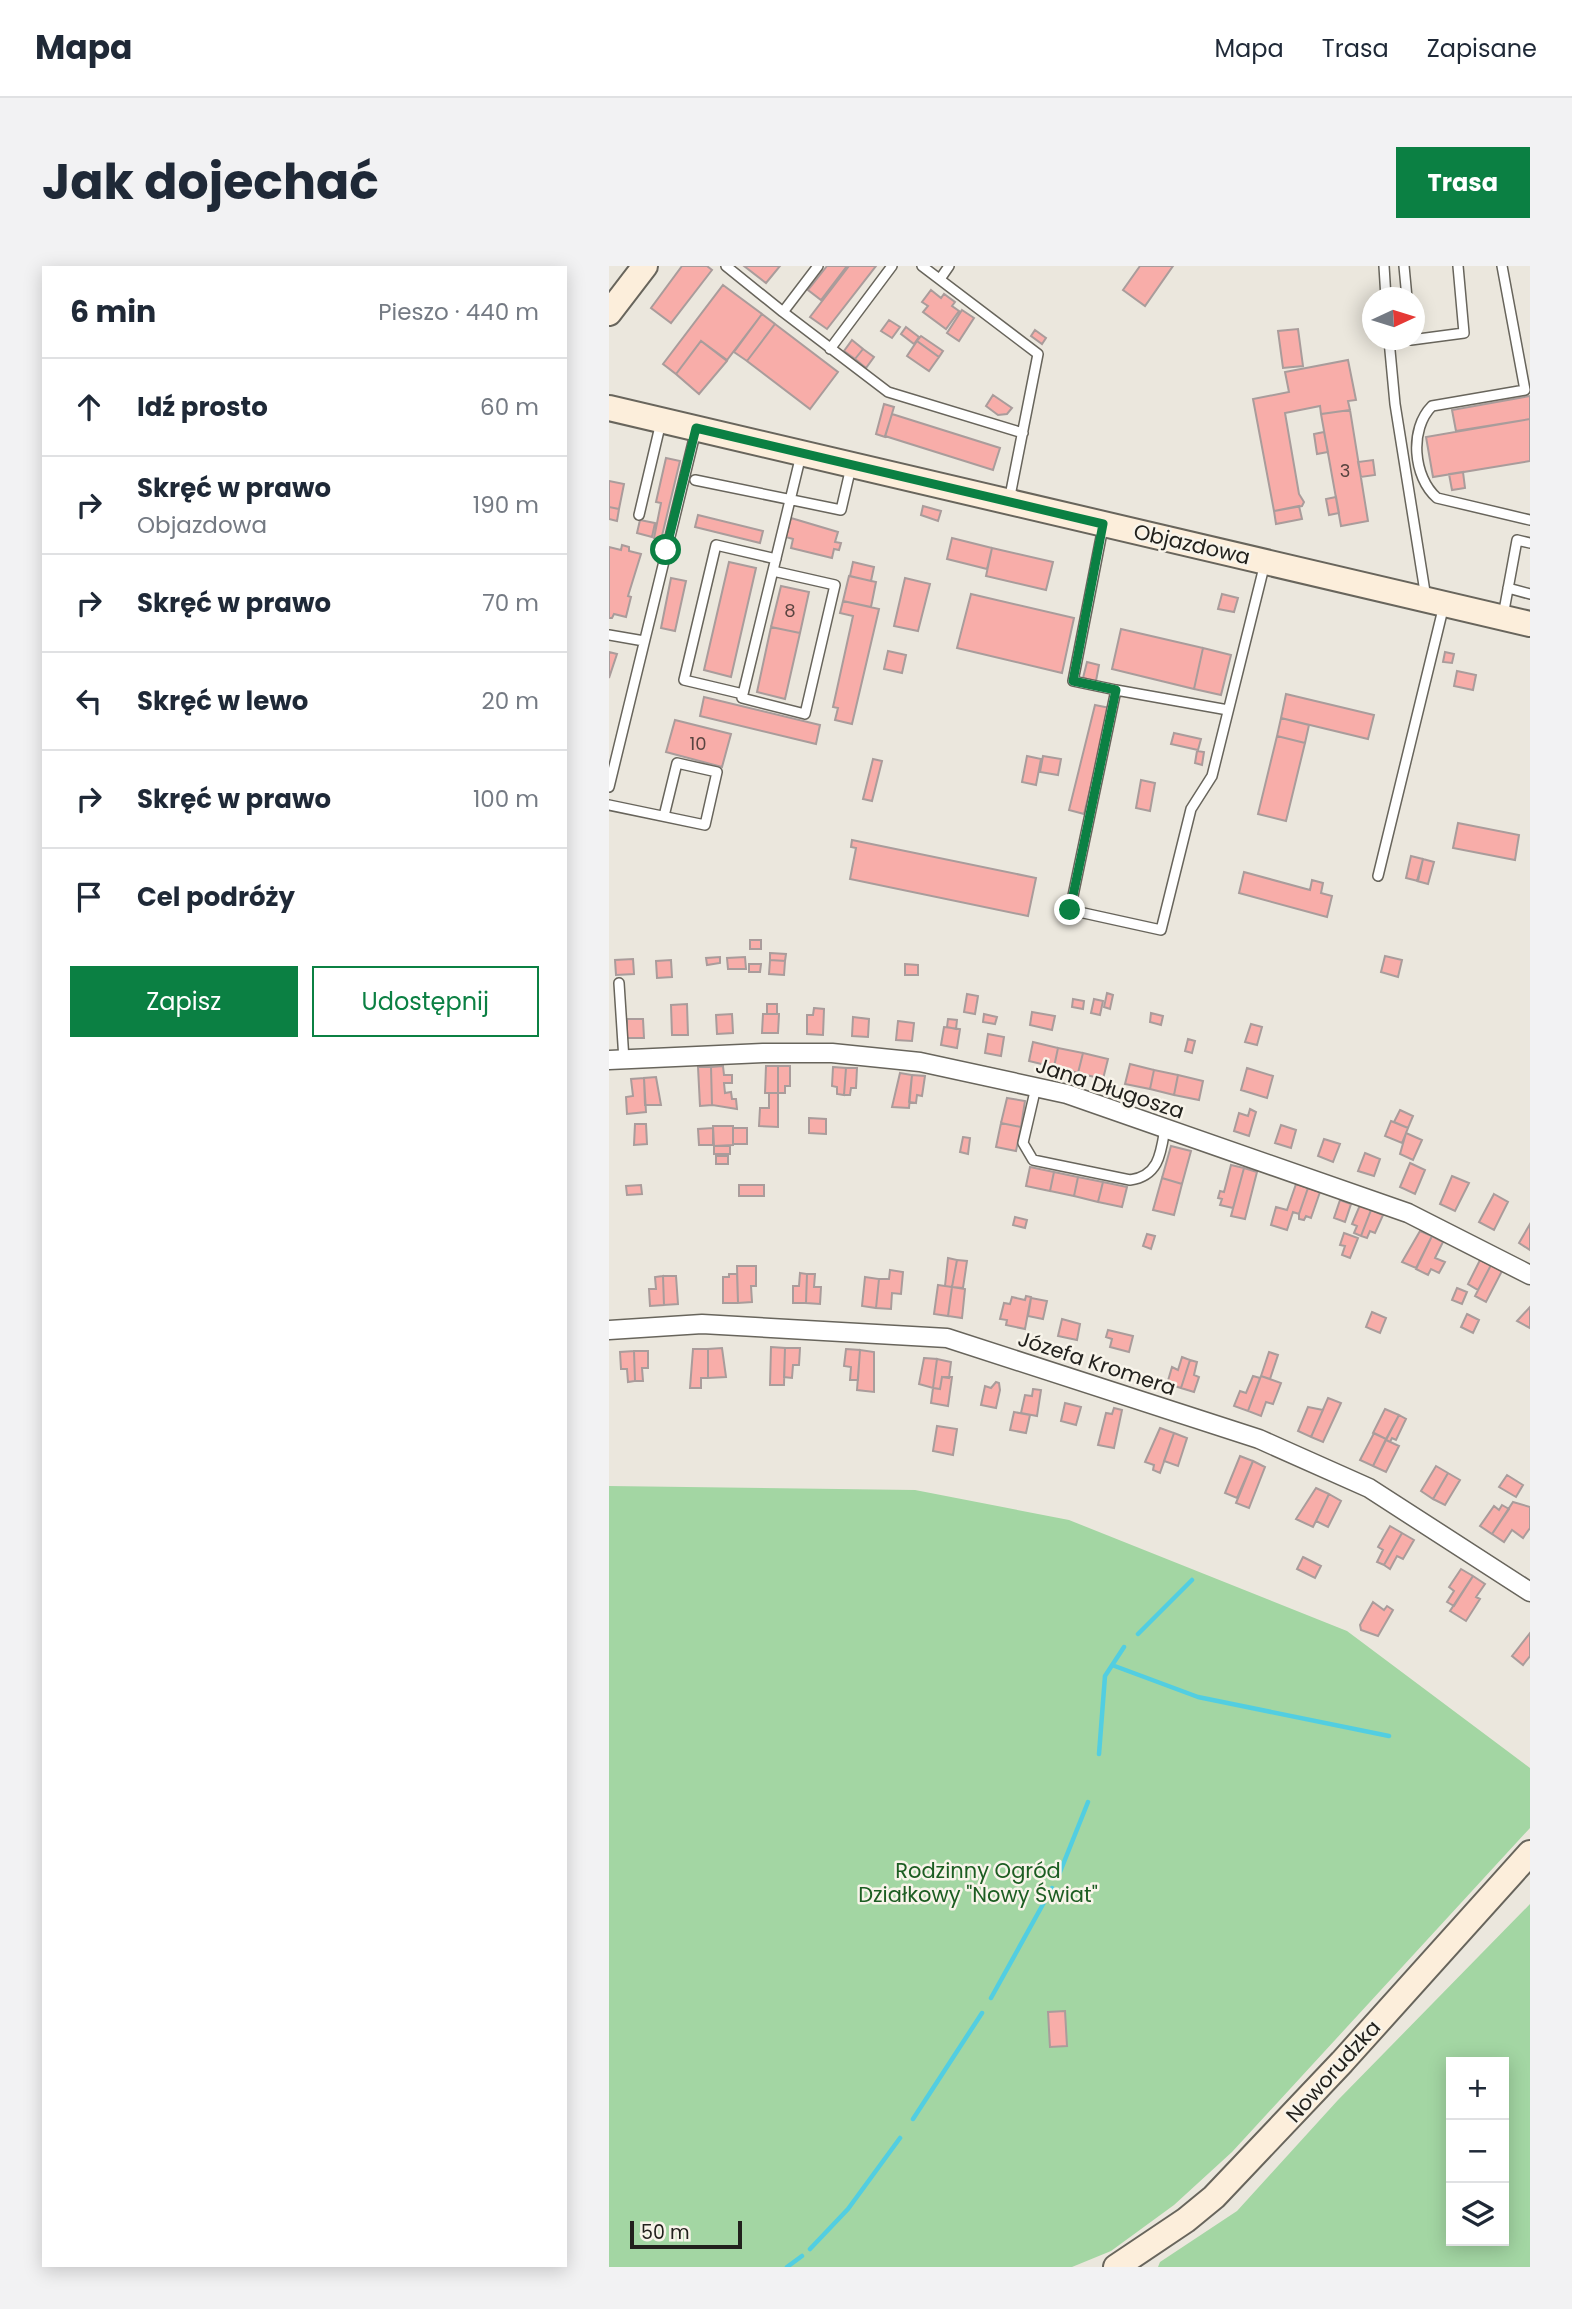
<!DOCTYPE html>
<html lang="pl">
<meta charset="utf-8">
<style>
:root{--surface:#fff;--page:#f2f2f3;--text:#1f2937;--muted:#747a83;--line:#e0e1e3;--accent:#0b8043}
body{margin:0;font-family:Poppins,sans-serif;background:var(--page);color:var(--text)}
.controls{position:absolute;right:21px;bottom:21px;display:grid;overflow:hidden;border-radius:0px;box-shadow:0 4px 18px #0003}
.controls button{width:63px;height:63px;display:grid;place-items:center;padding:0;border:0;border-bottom:2px solid var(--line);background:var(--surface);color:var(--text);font:35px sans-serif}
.compass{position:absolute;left:753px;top:21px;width:63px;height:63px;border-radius:50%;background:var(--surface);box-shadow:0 4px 18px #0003;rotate:86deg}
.scale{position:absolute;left:21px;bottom:18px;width:112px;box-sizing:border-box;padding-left:7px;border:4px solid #22211d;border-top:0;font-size:19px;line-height:24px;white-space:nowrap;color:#22211d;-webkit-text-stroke:5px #f8f4ea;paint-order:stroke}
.stop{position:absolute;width:21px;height:21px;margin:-16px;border:5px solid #0b8043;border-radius:50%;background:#fff}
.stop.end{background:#0b8043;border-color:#fff;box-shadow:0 2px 7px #0008}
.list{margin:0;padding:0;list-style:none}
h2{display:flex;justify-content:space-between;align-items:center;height:91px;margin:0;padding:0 28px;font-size:30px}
h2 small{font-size:23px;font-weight:400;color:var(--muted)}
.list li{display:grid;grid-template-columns:46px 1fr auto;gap:21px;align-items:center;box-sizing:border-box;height:98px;padding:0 28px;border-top:2px solid var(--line)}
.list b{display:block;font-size:26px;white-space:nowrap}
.list p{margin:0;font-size:23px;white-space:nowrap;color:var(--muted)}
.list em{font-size:23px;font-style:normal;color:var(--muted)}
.actions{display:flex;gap:14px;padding:21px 28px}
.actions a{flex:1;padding:16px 0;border:2px solid var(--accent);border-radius:0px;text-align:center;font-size:24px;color:var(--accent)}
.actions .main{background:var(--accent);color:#fff}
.icon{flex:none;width:38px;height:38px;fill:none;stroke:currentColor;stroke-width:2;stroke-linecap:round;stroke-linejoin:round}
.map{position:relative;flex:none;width:921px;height:2001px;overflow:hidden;border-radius:0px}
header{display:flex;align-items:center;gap:42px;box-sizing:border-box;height:98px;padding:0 35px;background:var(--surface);border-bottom:2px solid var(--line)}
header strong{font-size:33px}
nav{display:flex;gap:38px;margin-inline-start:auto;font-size:24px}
.intro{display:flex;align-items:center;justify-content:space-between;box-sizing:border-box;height:168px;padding:0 42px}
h1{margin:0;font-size:49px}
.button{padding:18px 32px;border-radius:0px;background:var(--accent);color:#fff;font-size:24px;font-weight:700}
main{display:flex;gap:42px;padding:0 42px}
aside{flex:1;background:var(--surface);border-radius:0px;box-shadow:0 4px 18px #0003}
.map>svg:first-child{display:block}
</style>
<header>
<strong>Mapa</strong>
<nav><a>Mapa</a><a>Trasa</a><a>Zapisane</a></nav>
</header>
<div class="intro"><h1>Jak dojechać</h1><a class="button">Trasa</a></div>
<main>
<aside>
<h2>6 min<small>Pieszo · 440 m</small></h2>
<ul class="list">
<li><svg class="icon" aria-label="ahead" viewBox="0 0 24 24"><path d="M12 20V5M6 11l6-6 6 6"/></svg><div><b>Idź prosto</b></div><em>60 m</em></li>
<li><svg class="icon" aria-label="right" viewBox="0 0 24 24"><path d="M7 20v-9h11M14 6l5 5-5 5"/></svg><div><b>Skręć w prawo</b><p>Objazdowa</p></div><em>190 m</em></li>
<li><svg class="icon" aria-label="right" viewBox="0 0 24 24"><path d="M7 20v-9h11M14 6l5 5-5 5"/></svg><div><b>Skręć w prawo</b></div><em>70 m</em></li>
<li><svg class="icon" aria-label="left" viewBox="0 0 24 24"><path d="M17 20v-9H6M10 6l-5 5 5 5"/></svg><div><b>Skręć w lewo</b></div><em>20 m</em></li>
<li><svg class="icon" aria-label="right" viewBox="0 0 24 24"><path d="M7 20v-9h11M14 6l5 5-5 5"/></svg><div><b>Skręć w prawo</b></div><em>100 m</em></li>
<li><svg class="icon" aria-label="arrive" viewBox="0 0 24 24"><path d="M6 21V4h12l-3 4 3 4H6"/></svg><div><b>Cel podróży</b></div></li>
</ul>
<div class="actions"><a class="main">Zapisz</a><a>Udostępnij</a></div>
</aside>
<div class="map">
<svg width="921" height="2001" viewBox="0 0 921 2001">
<rect width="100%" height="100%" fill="#ebe7dd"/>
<path fill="#a3d6a3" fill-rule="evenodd" d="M0,1220L306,1224L460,1254L738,1365L921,1502V1562L623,1886L565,1939L502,1985L463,2001H0Z
M921,1638V2001H549L551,1996L628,1945L729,1834ZM842,1796H895V1975H842Z"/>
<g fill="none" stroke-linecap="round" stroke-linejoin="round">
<path stroke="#52cee1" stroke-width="4.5" d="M529,1368L583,1314
M503,1399L589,1431L780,1470
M490,1488L496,1410L515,1381
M449,1611L479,1536
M382,1732L443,1622
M304,1853L373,1747
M201,1983L239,1943L291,1872
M178,2001L193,1990"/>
</g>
<path fill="#f8ada9" stroke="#a99c9b" stroke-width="2" d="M73,0H98L103,4L62,57L42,42Z
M135,0H171L157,17Z
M218,0H238L212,34L199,24Z
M240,0H267L218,63L201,51Z
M531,0H564L536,40L514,24Z
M114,19L153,48L118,94L92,75L67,108L54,98Z
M322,24L332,32L335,28L346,36L343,40L350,45L337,63L314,46L319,40L313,36Z
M353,44L365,52L350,75L338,67Z
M153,48L166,58L138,95L125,86Z
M280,54L291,61L283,72L272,65Z
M166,58L229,106L201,143L138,95Z
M297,61L310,71L305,78L292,68Z
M689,63L694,100L674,102L669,65Z
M426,64L437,72L433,78L422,70Z
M312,70L334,85L330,91L308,75Z
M243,74L254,83L246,93L235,85Z
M92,75L118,95L90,128L67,108Z
M308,75L330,91L320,105L298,90Z
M254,83L265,91L257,102L246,93Z
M739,94L747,134L739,135L741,144L712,148L711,140L676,147L690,228L695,236L693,240L665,245L644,133L680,126L676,106Z
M384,129L403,142L398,148L389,149L377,140Z
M921,130V153L847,165L843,144Z
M275,138L285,141L276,171L267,168Z
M741,144L759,255L732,260L712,148Z
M283,148L391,182L384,204L276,170Z
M921,153V195L824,211L817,171Z
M715,166L719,186L708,188L705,168Z
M57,192L71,195L52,274L45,272L52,237L47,236Z
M764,194L766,209L752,211L749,196Z
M854,206L856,222L843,224L840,208Z
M0,215L15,218L10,243L0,241Z
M727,231L730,247L720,249L717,233Z
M314,240L332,245L329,255L312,249Z
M690,240L693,253L667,258L665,245Z
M0,241L10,243L8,255L0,253Z
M89,249L154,265L151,277L86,261Z
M182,252L229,266L226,276L232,277L230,284L225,283L223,292L182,282L184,273L177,271Z
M31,254L46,257L43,271L28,267Z
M343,272L383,282L378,303L338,293Z
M13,279L20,281V285L32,288L19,330L22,331L17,351L5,348L3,352H0V281L12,284Z
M383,282L444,296L437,324L377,310Z
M120,296L147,302L122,411L95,404Z
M244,296L265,301L262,315L241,310Z
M240,310L267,316L262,341L234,335Z
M62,312L77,315L66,365L52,362Z
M296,312L321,318L309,365L285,360Z
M172,320L200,326L191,367L162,361Z
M362,328L465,352L453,407L348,382Z
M613,328L629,332L625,346L609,343Z
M234,335L270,343L243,458L226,454L229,442L224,441L244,350L231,347Z
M162,361L191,367L176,433L148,426Z
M512,363L594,382L585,423L503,403Z
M594,382L622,389L612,429L585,423Z
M279,385L297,389L293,407L275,403Z
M0,386L8,388L0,412Z
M836,386L845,388L843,397L834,396Z
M478,396L490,399L487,415L474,412Z
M848,405L867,409L864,424L845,420Z
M677,428L765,449L759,473L672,452Z
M95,431L211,459L207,478L91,450Z
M486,439L501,442L475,548L460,544Z
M672,452L700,459L696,477L668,470Z
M66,454L122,468L113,501L57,486Z
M565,467L592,473L589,484L562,478Z
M668,470L696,477L677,555L649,548Z
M588,485L595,486L593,499L586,497Z
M418,490L432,493L427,519L413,516Z
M434,490L452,493L449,509L431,506Z
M264,493L273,495L263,535L254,533Z
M532,514L546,517L541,545L527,542Z
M849,557L910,569L906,594L844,582Z
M243,574L427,612L419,650L241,613L247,582L242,581Z
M802,590L814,593L809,615L797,612Z
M814,593L825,596L819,618L808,615Z
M635,606L701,624L703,614L714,617L712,627L723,630L718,651L630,627Z
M141,674H152V683H141Z
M161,687L177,688L176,695L161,694Z
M776,690L793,694L789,711L772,706Z
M111,691V697L98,699L97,692Z
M136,691L137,703H119L118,692Z
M24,693L25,708L7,709L6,694Z
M62,694L63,711L48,712L47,695Z
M161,694L176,695L175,709L160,708Z
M140,698H152L151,706H140Z
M296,698L309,699V709H296Z
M498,727L504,729L501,743L495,741Z
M358,728L369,730L366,748L355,746Z
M464,733L475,735L474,743L463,741Z
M485,733L494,735L491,749L482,747Z
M78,738L79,769H63L62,739Z
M158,738H168V748H158Z
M205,742L215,743L214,769L198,768V749H204Z
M423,746L446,750L443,764L421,759Z
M542,747L554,750L552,759L541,756Z
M123,748L124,767L108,768L107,749Z
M154,748H170L169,767H153Z
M375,748L388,751L386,758L374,756Z
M244,751L260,753L259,771L243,770Z
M18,753H34L35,772H18Z
M339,753L348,754L347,763L338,761Z
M289,755L305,757L303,775L287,774Z
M642,758L653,761L648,779L636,776Z
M335,761L351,763L348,782L332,779Z
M379,768L395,771L392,790L376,787Z
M579,773L586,775L583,787L576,785Z
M424,776L449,782L445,801L420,795Z
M449,782L474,787L469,807L445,801Z
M474,787L499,793L494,813L469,807Z
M521,798L545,804L541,823L516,818Z
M114,800L115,809H123V817H115L116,827L122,826L123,833H127L128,843L103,839L102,801Z
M157,800H169V827H156Z
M169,800H181V820H176V827H169Z
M89,801H102L103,839L91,840Z
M224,801L237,802L235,829L228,828V821L223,820Z
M237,802H248L247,822H242L241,829H235Z
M638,802L664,810L658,832L632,824Z
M545,804L569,809L565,829L541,823Z
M291,807L303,809L300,842L283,841Z
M303,809L316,810L313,830L308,829L307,837L300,836Z
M569,809L594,815L590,834L565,829Z
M47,811L52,839H36L35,812Z
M35,812L37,846L18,848L17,831L24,830L22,813Z
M160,827H169V861L150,860L151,842H160Z
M398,832L416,835L412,861L392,857Z
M641,843L647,846L640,870L625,865L630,847L639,850Z
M791,844L804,850L799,862L785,856Z
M200,852L217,853V868L200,867Z
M782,855L799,862L793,877L776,870Z
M392,857L412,861L407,885L387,881Z
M26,858H37L38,878L25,879Z
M672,859L687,864L682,882L666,877Z
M104,860H124V879L105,880Z
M104,862V879H90L89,863Z
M124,862H138V878H124Z
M797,867L813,874L804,894L791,888Z
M354,871L361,872L359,888L351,886Z
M715,873L731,878L724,896L709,890Z
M105,880H121V888H105Z
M562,880L582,885L573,918L553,912Z
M756,887L771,893L765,910L749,905Z
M107,890H119V898H107Z
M801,897L816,904L806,928L791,921Z
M622,899L635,902L624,942L611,939L613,933L609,932L611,925L615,926Z
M421,901L445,906L441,925L417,920Z
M635,902L648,906L636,953L622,950Z
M445,906L469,911L465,930L441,925Z
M843,910L860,917L846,945L831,938Z
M469,911L494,916L489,936L465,930Z
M553,912L573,918L565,949L544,944Z
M494,916L518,921L513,941L489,936Z
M687,918L699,922L690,948L684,946L678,964L662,959L667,941L678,944Z
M32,919L33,928L18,929L17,920Z
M130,919H155V930H130Z
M699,922L711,926L702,952L697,950L695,954L690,953V948Z
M885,928L899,936L885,964L870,956Z
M731,934L742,938L736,956L725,952Z
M751,939L762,944L752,970L745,967L748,960L743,958Z
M762,944L774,949L766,967L761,965L758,972L752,970Z
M406,951L418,954L416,962L404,959Z
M921,958V984L910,977Z
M811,965L823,970L807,1002L793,996Z
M735,967L749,972L741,992L733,989L736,980L731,979Z
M538,968L546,970L542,983L534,980Z
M823,970L834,976L826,992L836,996L830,1007L822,1003L819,1009L807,1003Z
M339,992L348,994L343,1021L336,1020Z
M348,994L358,995L354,1022L343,1021Z
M871,994L882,999L869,1024L859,1018Z
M882,999L893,1005L877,1036L866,1030Z
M128,1000H147V1020H142L143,1036L129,1037Z
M281,1004L294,1006L292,1028L283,1027L282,1043L267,1042L270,1013H280Z
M191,1007L198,1008L197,1037H184V1020H190Z
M120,1008H128L129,1037H114V1011H120Z
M198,1008H206L205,1021H212L211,1038L197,1037Z
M54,1010L55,1039L41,1040L40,1023H47L46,1011Z
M54,1010H67L69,1038L55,1039Z
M256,1011L270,1013L267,1042L253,1040Z
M329,1019L343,1021L339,1050L325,1048Z
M343,1021L356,1023L353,1052L339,1050Z
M848,1022L858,1026L853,1038L843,1034Z
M417,1030L422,1031L416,1063L397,1059L398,1054L391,1053L395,1037L401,1038L403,1031L416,1034Z
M422,1032L438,1035L434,1053L419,1050Z
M921,1041V1062L908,1055Z
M763,1046L777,1052L771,1067L757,1061Z
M858,1048L870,1054L864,1067L852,1061Z
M453,1053L471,1058L468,1074L449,1070Z
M499,1064L524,1070L520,1086L501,1081L503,1073L497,1071Z
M162,1081L176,1082L175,1119H161Z
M113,1082L117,1111L99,1112V1083Z
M176,1082H191L190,1099H184L183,1112L175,1111Z
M84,1083H99V1112H92V1122H81Z
M237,1083L251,1084L249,1114H241L242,1101L235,1100Z
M251,1084L265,1086V1126L248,1124Z
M25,1085L26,1115L19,1116L18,1103H12L11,1086Z
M25,1085H39V1102H33L34,1115H26Z
M660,1086L669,1089L661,1113L652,1110Z
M573,1091L581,1094L572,1122L558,1118L563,1101L569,1104Z
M315,1092L328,1093L324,1122L310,1118Z
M328,1093L342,1096L340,1112L333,1111L331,1123L324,1122Z
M581,1094L588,1096L585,1109L590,1111L585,1126L572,1122Z
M644,1110L651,1112L639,1145L625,1140L631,1125L637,1127Z
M652,1110L672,1117L664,1138L657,1136L652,1150L639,1145Z
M333,1111H343L339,1140L322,1137L324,1122L331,1123Z
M387,1116L390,1117L391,1124L387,1142L372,1139L376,1120L382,1122Z
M424,1123L432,1124L428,1150L412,1147L416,1129L423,1130Z
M719,1132L732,1137L714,1176L702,1171Z
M456,1137L472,1141L467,1159L452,1155Z
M699,1141L714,1144L702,1171L689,1165Z
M505,1142L513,1144L505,1182L489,1179L497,1147L503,1148Z
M776,1143L790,1149L777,1173L764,1167Z
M405,1146L421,1149L417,1167L401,1164Z
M790,1149L797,1153L787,1174L783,1172L781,1176L777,1174Z
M328,1160L348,1163L344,1189L324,1185Z
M551,1162L565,1167L551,1207L544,1204L545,1199L536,1196Z
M565,1167L578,1172L569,1200L555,1195Z
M765,1167L777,1173L764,1200L751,1194Z
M777,1174L790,1180L777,1206L764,1200Z
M631,1190L644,1195L628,1232L616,1227Z
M644,1195L656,1201L640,1242L627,1237Z
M827,1200L839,1207L824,1233L812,1225Z
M839,1207L851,1214L836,1239L824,1233Z
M898,1209L914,1219L907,1231L890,1221Z
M707,1222L720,1228L704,1261L687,1253Z
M720,1228L732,1235L719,1261L707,1255Z
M904,1236L921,1241V1262L914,1272L903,1264L895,1276L883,1268Z
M893,1239L900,1243L883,1268L871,1260L885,1240L890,1244Z
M781,1260L793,1267L775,1299L768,1296L774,1284L769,1281Z
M793,1267L805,1274L794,1293L788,1290L781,1303L775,1299Z
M694,1291L712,1300L706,1312L688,1303Z
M852,1303L864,1310L845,1340L838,1336L845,1325L840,1321Z
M864,1310L876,1318L867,1331L871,1333L857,1355L841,1345Z
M764,1336L775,1344L778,1340L784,1344L769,1370L752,1364L751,1359Z
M921,1367V1390L914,1399L903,1390Z
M456,1745L458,1780L441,1781L439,1746Z"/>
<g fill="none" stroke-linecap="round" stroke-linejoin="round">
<g stroke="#68655c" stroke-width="12">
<path id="lane" d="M117,0L174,46
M209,0L174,46L279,126L414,167
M313,0L429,88L400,235
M775,0L777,32
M795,0L798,32
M893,0L916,124L823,140C800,163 804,211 828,232L921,254
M331,13L340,0
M780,74L786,138L817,332
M802,74L855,67L849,0
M221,83L283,0
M86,214L232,244L242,201
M30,249L52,156
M494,261L464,415L507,424L461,644L552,664L582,543L603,510L656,297
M164,305L226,319L196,448L133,432L192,189
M899,322L921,328
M894,350L908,274L921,277
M0,369L35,375
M507,424L619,444
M134,428L75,414L107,279L167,293
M0,521L87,164
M0,539L96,559L108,506L68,497L55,550
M769,610L835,339
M10,717L15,794
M427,821L414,877L424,894L521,914C550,910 552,887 556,862"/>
</g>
<g stroke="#68655c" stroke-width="21">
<path id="street" d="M0,794L154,787H223L311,796L458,828L799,947L921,1009
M0,1064L93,1058L338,1072L650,1173L760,1222L921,1326"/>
</g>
<g stroke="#68655c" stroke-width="28">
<path id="secondary" d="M0,47L36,0
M0,142L921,358
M507,2001L577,1954L605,1931L733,1796L921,1587"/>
</g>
<use href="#lane" stroke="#fff" stroke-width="9"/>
<use href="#street" stroke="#fff" stroke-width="18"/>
<use href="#secondary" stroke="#fceedb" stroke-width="24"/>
</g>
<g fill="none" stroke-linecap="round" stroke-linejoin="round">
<path stroke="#0b8043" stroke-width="9" d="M57,284L87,162L494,258L464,415L507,424L461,644"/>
</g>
<g text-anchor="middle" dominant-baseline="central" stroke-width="5" stroke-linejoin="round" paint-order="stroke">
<g font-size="18" fill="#584440">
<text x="736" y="204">3</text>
<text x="181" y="344">8</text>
<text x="89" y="477">10</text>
</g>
<g font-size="21" fill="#22211d" stroke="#f8f4ea">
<text transform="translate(583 278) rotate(13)">Objazdowa</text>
<text transform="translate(501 822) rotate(18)">Jana Długosza</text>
<text transform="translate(488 1097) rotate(18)">Józefa Kromera</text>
<text transform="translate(724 1805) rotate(-48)">Noworudzka</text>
</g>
<g font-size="21" fill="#1c5d22" stroke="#f8f4ea">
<text x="369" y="1604">Rodzinny Ogród<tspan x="369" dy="24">Działkowy "Nowy Świat"</tspan></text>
</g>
</g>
</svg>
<div class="controls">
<button>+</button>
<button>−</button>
<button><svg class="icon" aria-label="layers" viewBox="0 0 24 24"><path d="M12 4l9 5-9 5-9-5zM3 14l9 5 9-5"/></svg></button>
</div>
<svg class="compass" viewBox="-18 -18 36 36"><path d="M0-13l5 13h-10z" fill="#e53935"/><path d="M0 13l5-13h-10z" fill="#747a83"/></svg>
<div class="scale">50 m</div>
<div class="stop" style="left:57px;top:284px"></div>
<div class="stop end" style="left:461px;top:644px"></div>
</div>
</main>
